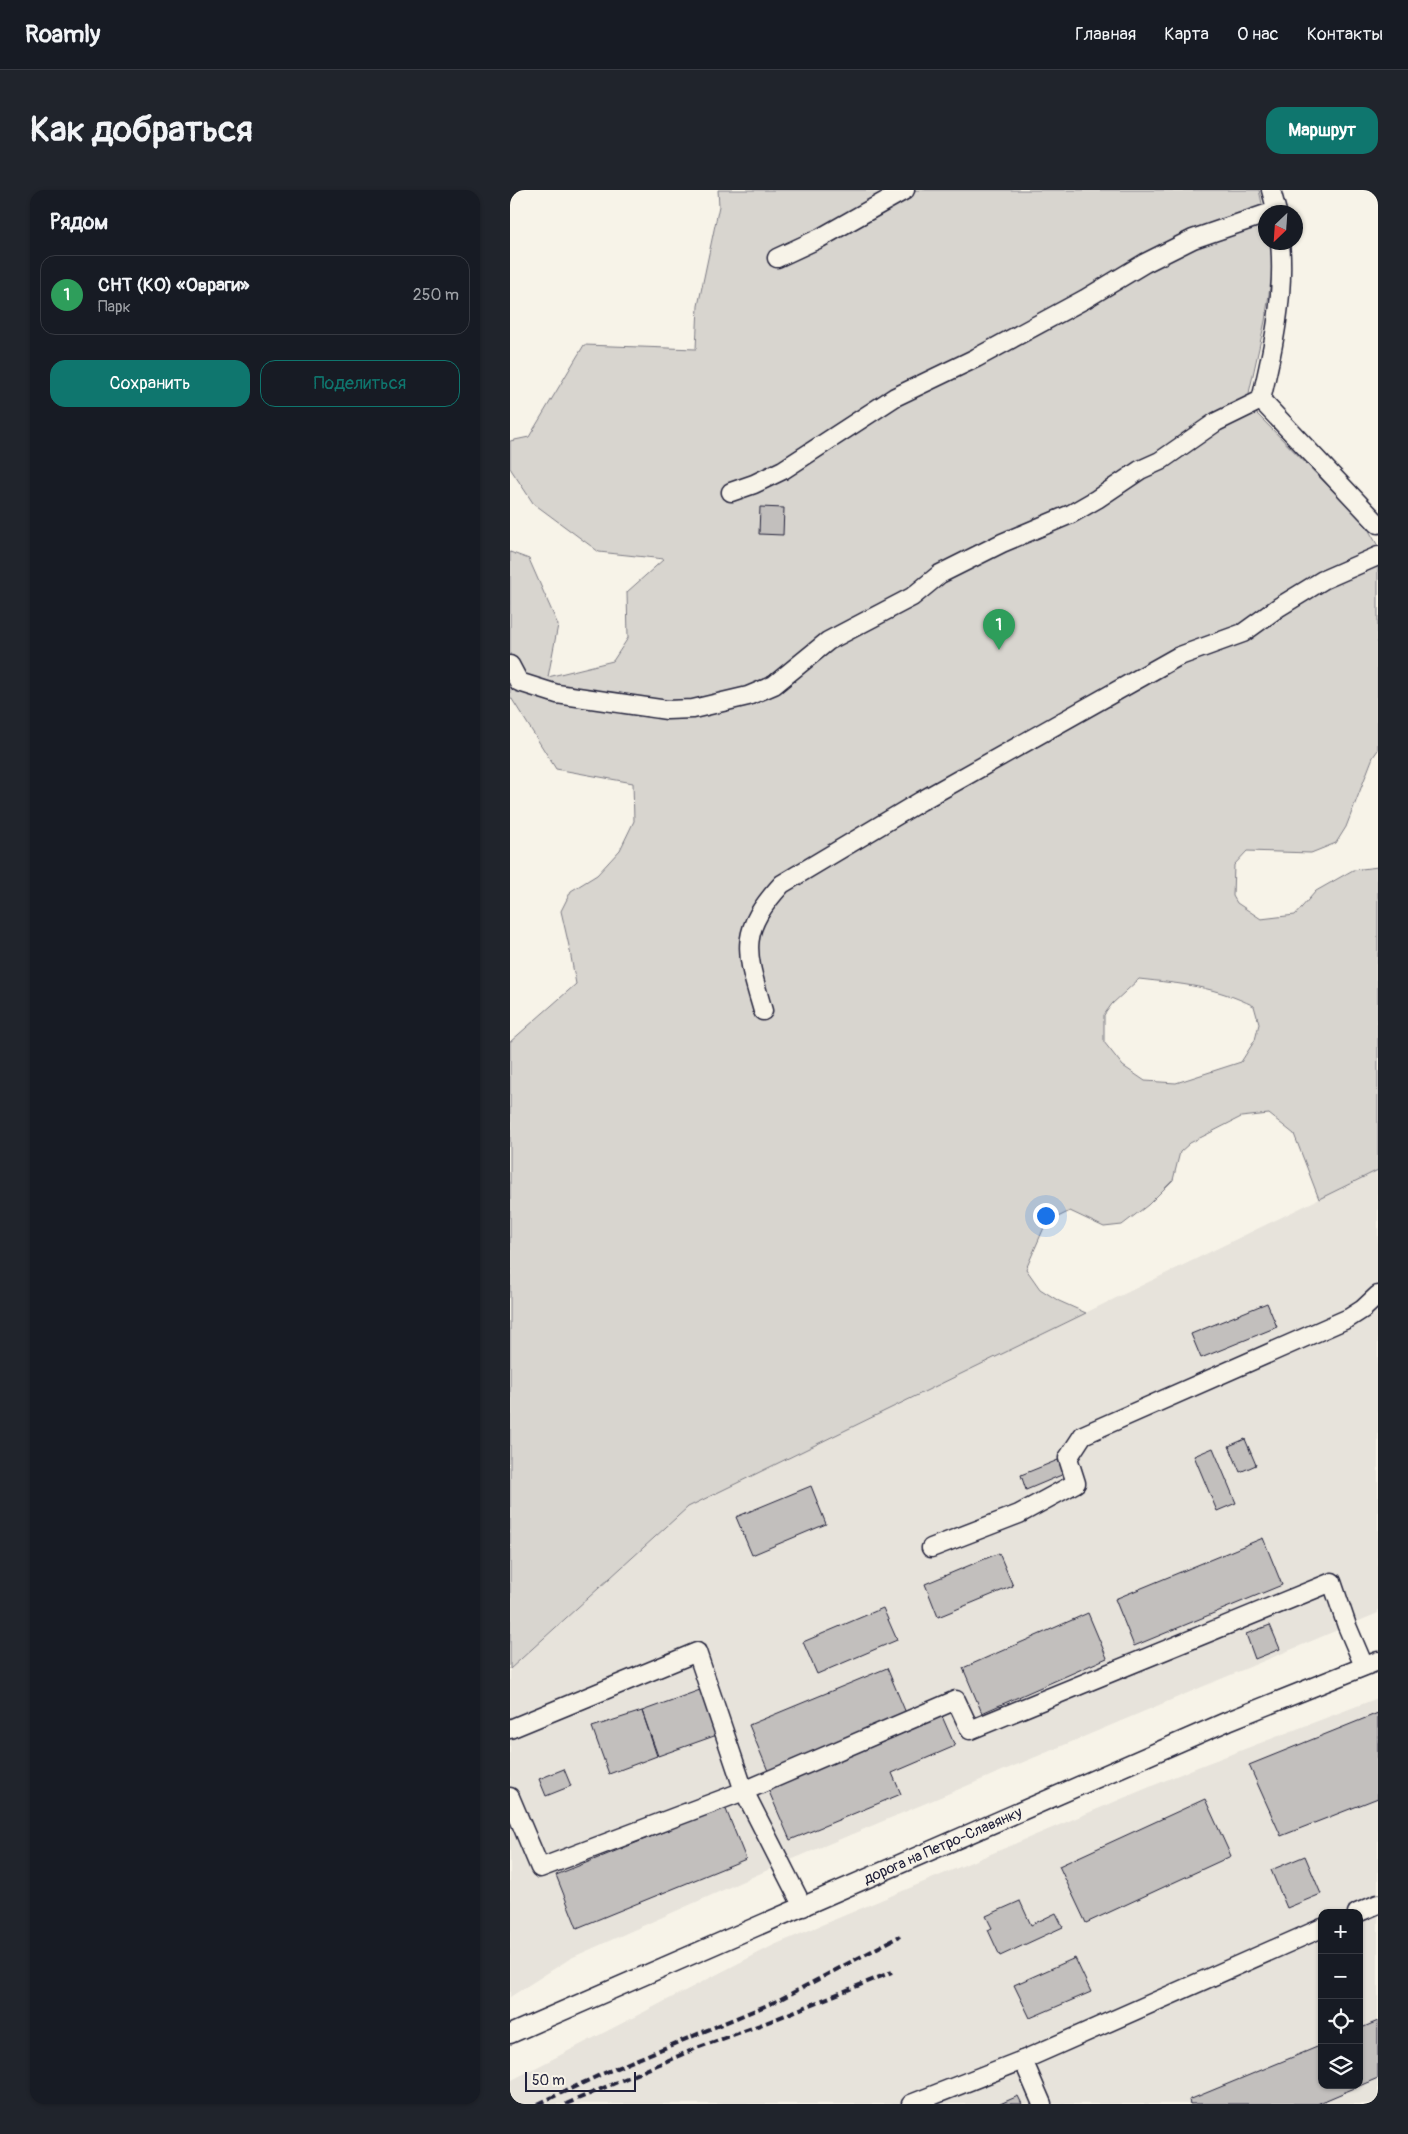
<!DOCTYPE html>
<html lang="ru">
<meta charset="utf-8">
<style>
:root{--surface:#171b24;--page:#20242c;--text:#f1f3f6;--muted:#9ea1a6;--line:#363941;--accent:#0f766e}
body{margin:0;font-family:Pangolin,sans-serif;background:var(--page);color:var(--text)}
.controls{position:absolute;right:15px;bottom:15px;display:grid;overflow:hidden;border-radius:10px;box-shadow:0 1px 4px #0004}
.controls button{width:45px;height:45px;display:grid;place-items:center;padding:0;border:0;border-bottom:1px solid var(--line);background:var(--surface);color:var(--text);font:25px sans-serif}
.compass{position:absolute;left:748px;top:15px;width:45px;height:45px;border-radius:50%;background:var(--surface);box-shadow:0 1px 4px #0004;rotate:205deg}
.scale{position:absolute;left:15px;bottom:12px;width:111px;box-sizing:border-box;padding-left:5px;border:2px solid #22223b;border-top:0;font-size:14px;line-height:18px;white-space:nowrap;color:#22223b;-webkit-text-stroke:4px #f7f3e8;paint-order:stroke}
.you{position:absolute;left:535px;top:1025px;width:18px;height:18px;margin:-12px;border:4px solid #fff;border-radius:50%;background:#1a73e8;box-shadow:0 0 0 8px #1a73e833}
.badge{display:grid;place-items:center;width:32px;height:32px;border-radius:50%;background:var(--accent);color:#fff;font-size:16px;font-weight:700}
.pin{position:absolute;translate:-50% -41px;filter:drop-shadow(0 1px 2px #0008)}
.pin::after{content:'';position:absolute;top:26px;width:18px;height:15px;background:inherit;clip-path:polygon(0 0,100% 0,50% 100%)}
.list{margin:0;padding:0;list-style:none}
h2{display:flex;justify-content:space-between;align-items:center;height:65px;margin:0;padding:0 20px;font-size:21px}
h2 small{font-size:16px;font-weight:400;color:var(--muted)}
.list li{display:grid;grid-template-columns:32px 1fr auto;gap:15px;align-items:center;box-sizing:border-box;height:80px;margin:0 10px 10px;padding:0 10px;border:1px solid var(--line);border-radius:15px}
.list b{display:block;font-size:19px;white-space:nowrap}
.list p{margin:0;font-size:16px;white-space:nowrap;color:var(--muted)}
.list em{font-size:16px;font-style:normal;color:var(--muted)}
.actions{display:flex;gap:10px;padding:15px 20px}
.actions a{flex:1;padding:11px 0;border:1px solid var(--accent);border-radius:15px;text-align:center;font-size:18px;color:var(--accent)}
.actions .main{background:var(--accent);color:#fff}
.icon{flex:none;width:28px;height:28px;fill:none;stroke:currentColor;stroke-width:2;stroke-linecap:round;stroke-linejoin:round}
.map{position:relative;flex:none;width:868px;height:1914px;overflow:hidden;border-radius:15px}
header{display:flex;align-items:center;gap:30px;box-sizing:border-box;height:70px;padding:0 25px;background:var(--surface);border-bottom:1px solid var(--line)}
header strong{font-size:24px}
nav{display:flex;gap:28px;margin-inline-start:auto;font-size:18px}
.intro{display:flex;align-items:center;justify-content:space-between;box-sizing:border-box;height:120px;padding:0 30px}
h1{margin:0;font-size:35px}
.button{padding:12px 22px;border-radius:15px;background:var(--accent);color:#fff;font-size:18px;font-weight:700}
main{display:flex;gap:30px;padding:0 30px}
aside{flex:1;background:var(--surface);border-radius:15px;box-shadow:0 1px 4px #0004}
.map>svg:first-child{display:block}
</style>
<header>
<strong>Roamly</strong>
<nav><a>Главная</a><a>Карта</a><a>О нас</a><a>Контакты</a></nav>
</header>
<div class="intro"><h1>Как добраться</h1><a class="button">Маршрут</a></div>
<main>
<aside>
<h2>Рядом<small></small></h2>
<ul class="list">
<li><span class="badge" style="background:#2e9e5b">1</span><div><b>СНТ (КО) «Овраги»</b><p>Парк</p></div><em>250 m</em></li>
</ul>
<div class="actions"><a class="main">Сохранить</a><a>Поделиться</a></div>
</aside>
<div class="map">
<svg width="868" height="1914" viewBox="0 0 868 1914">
<rect width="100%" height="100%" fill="#f7f3e8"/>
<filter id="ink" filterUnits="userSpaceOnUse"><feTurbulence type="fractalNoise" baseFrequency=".02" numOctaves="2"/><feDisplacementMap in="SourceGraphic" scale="10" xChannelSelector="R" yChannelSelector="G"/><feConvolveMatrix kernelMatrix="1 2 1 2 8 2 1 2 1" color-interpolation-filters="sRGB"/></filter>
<g filter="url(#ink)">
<path fill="#e7e3db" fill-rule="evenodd" d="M868,980V1423L271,1674L61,1768L0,1807V1479L178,1317Z
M868,1508V1914H0V1891L264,1755L685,1578ZM812,1723H849V1895H812Z"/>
<path fill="#d8d5cf" stroke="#7d7c85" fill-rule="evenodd" d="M208,0H749L755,27L756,52L760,53L763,77L755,131L739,203L747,224L854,332L868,356V560L863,567L836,637L826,653L801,663L737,661L724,675L723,706L727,713L751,729L785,725L806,701L843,680L868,677V980L809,1009L784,944L759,924L731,927L680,953L670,962L663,990L638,1015L612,1035L594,1037L560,1021L536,1033L516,1079L530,1099L549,1111L576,1123L178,1317L0,1479V852L66,794L59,756L51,721L61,701L87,685L110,660L124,631L123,593L46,579L0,506V362L19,369L48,435L38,487L103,471L118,448L117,402L154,369L89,362L23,313L0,278V251L19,247L74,155L186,159L188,116L209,16ZM629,789C673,794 703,796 744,816L749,834L745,850L731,872L666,893L635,891L613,876L594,852V825L602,814Z"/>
<path fill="#c2bfbd" stroke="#22223b" d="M250,317L274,318L273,345L249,344Z
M757,1113L767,1137L691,1168L681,1144Z
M735,1249L746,1275L730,1282L719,1256Z
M703,1258L726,1313L707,1321L684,1266Z
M548,1270L554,1284L516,1300L511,1285Z
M301,1296L316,1334L242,1365L226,1327Z
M753,1348L772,1395L624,1456L605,1409Z
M489,1363L503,1396L428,1427L415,1394Z
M373,1418L387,1450L307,1484L293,1452Z
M578,1423L597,1468L472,1523L453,1478Z
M760,1435L770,1459L745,1469L736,1444Z
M377,1478L396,1523L258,1581L239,1535Z
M190,1500L207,1545L148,1566L132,1521Z
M132,1521L147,1566L99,1584L82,1537Z
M868,1523V1608L771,1646L739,1575Z
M431,1524L445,1556L382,1583L391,1604L280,1650L257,1597Z
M54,1579L61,1596L36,1606L29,1589Z
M695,1609L721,1666L576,1733L549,1676Z
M215,1617L236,1669L67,1738L46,1685Z
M795,1666L811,1704L777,1718L761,1680Z
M510,1711L521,1735L546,1723L553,1737L490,1766L478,1740L482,1738L476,1726Z
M565,1768L581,1802L520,1828L504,1795Z
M868,1831V1888L807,1914H680L679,1910L812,1855V1895H849V1839Z
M508,1906L512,1914H490Z"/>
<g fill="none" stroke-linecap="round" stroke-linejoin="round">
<g stroke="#22223b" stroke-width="21">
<g id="minor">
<path d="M761,0L767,22"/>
<path d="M770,52C775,105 763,159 751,210L868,334"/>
<path d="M267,68L310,48L395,0"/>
<path d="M221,302L244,294L273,280L385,207L466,168L575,109L635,73L683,49L756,24"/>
<path d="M0,475L9,492L47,504L157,520L183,519L238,506L264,495L318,451L402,407L430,384L492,353L561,324L587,309L630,280L650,271L706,232L751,210"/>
<path d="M253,821C236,762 227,743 272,694L411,611L667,467L733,443L769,417L813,390L868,366"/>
<path d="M421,1358L509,1324L566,1293L558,1268L573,1245L839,1128L853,1119L868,1105"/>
<path d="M0,1539L187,1462L234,1601L293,1717"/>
<path d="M0,1607L30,1678L234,1601L446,1510L460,1540L822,1392L837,1436L854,1476"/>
<path d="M847,1723L868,1714"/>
<path id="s1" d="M0,1844L718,1531L868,1471"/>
<path d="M513,1870L532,1914"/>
<path d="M401,1914L513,1870L812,1738"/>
</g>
</g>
<use href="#minor" stroke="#f7f3e8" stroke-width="18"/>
<path stroke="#22223b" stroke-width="4" stroke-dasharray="8 4" stroke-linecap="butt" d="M28,1914L92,1884L267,1811L390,1746
M56,1914L187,1858L253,1834L382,1782"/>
</g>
</g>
<g text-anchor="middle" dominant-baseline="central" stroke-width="4" stroke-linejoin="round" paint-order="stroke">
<g font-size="15" fill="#22223b" stroke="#f7f3e8">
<text stroke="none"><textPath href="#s1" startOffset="472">дорога на Петро-Славянку</textPath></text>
</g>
</g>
</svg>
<div class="controls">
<button>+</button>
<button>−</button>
<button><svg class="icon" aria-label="locate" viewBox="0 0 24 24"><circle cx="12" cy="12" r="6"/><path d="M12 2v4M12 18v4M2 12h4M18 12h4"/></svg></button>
<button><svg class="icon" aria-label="layers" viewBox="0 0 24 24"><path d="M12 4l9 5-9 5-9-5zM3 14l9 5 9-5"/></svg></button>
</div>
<svg class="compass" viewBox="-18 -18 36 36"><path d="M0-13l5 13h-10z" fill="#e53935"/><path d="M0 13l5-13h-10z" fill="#9ea1a6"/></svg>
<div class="scale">50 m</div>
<div class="you"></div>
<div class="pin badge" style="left:489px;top:460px;background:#2e9e5b">1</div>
</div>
</main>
